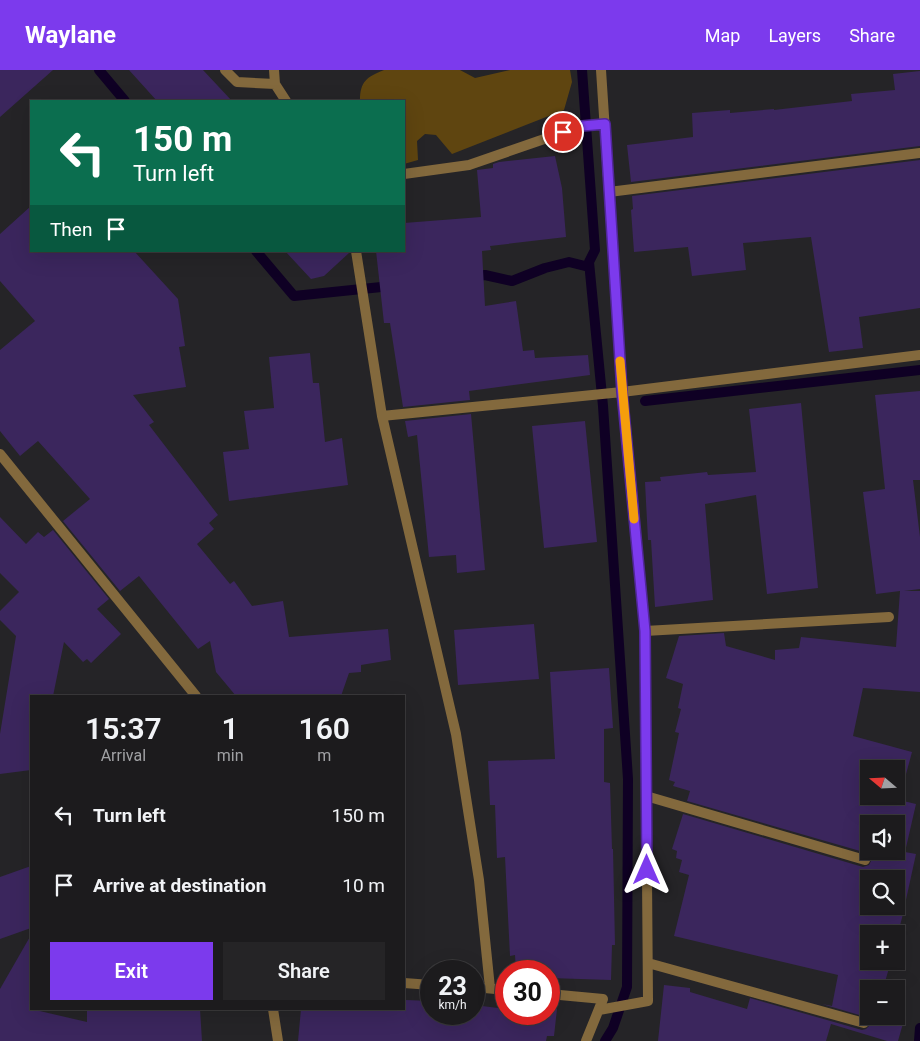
<!DOCTYPE html>
<html lang="en">
<head>
<meta charset="utf-8">
<style>
	:root { --surface:#1c1b1d; --page:#252426; --text:#f1f3f6; --muted:#a0a1a4; --line:#3a393b; --accent:#7c3aed }
	body { margin:0; font-family:Roboto,sans-serif; background:var(--page); color:var(--text); height:100vh; display:flex; flex-direction:column; font-size:19px; white-space:nowrap }
	* { box-sizing:border-box; margin:0 }
	p { font-size:16px; color:var(--muted) }
	.icon { flex:none; width:28px; height:28px; fill:none; stroke:currentColor; stroke-width:2; stroke-linecap:round; stroke-linejoin:round }
	.map { position:relative; flex:1; overflow:hidden }
	.panel { position:absolute; left:30px; top:625px; width:375px; height:315px; display:flex; flex-direction:column; background:var(--surface); border-radius:0px; box-shadow:0 5px 20px #0002,0 0 0 1px var(--line) }
	.panel>* { flex:none }
	.top-card { position:absolute; left:30px; top:30px; width:375px; height:152px; border-radius:0px; box-shadow:0 5px 20px #0002,0 0 0 1px var(--line); background:#0b6e4f; color:#fff; overflow:hidden }
	.needle { width:32px; rotate:289deg }
	.fabs { position:absolute; left:860px; top:690px; display:grid; gap:10px }
	.fabs a { display:grid; place-items:center; width:45px; height:45px; border-radius:0px; background:var(--surface); box-shadow:0 5px 20px #0002,0 0 0 1px var(--line); font-size:25px }
	.speed { position:absolute; left:420px; top:890px; display:flex; gap:10px; font-size:25px; font-weight:700; text-align:center }
	.speed>* { display:grid; place-content:center; width:65px; height:65px; border-radius:50%; background:var(--surface); box-shadow:0 5px 20px #0002,0 0 0 1px var(--line); line-height:1 }
	.speed small { font-size:12px; font-weight:400 }
	.speed .limit { border:8px solid #d22; background:#fff; color:#111 }
	.pin { position:absolute; display:grid; place-items:center; width:42px; height:42px; color:#fff; margin:-21px; border:2px solid #fff; border-radius:50%; box-shadow:0 1px 5px #0007 }
	.me { position:absolute; width:55px; margin:-28px; rotate:0deg; stroke-linejoin:round; filter:drop-shadow(0 0 4px #0008) }
	.turn { display:flex; align-items:center; gap:18px; height:105px; padding:0 20px; font-size:22px }
	.turn .icon { width:65px; height:65px; stroke-width:2.5 }
	.turn b { display:block; font-size:35px; line-height:42px }
	.then { display:flex; align-items:center; height:48px; padding:0 20px; background:#0003; gap:10px; font-size:19px }
	.eta { display:flex; justify-content:space-evenly; align-items:center; height:85px; text-align:center }
	.eta b { font-size:30px; font-weight:600; line-height:35px }
	.cta { display:flex; gap:10px; margin-top:auto; padding:10px 20px }
	.cta a { flex:1; height:58px; border-radius:0px; background:var(--accent); color:#fff; font-size:20px; font-weight:600; line-height:58px; text-align:center }
	.cta a+a { background:var(--page); color:var(--text) }
	ul { padding:0; list-style:none }
	li { display:flex; align-items:center; gap:15px; height:70px; padding:0 20px }
	li div { flex:1 }
	li b { display:block; font-size:19px }
	li em { font-style:normal }
	header { display:flex; align-items:center; gap:30px; box-sizing:border-box; height:70px; padding:0 25px; background:var(--accent); color:#fff }
	header strong { font-size:24px }
	nav { display:flex; gap:28px; margin-inline-start:auto; font-size:18px }
	.map>svg:first-child { display:block }
</style>
</head>
<body>
<header>
<strong>Waylane</strong>
<nav><a>Map</a><a>Layers</a><a>Share</a></nav>
</header>
<div class="map">
<svg width="920" height="971" viewBox="0 0 920 971">
	<rect width="100%" height="100%" fill="#252427"/>
	<!-- forest -->
	<path fill="#5f4510" d="M384 0H460L475 8 510 0H570L572 12 564 40 452 84 436 65 425 64 417 71 418 90 404 94V31H360C360 11 367 7 384 0Z"/>
	<g fill="none" stroke-linecap="round" stroke-linejoin="round">
		<!-- stream -->
		<path stroke="#0f0024" stroke-width="10" d="M99 0 125 31
			M582 0 595 180 589 192 603 336 628 709 627 917 613 958 605 971
			M256 181 294 226 391 216
			M471 207 485 205 512 211 545 198 569 192 589 197
			M645 331 920 300
			M919 971 920 958"/>
	</g>
	<!-- building -->
	<path fill="#3b265d" fill-rule="evenodd" d="M0 0H53L0 47Z
		M129 0H203L232 31H157Z
		M920 1V76L631 112 627 75 693 67 692 43 730 40V43L774 39V40L852 31 851 24 895 20 893 4Z
		M555 86 562 118 566 167 490 176 491 180 482 181 485 236 516 231 523 281 534 280 535 288 588 285 590 305 469 321 470 330 403 337 390 253H384L376 181H404V153L481 147 477 100 493 98V94L499 92Z
		M920 90V238L859 247 863 278 829 282 811 167 743 173 746 200 692 206 688 177 634 182 631 140 633 139 632 126Z
		M31 136V181H134L178 229 185 276 179 277 186 317 133 325 154 352 149 355 218 445 209 453 214 459 197 474 230 514 234 511 252 536 283 531 289 567 388 559 391 590 361 595V602L349 603 341 626H236L216 602 210 571 198 579 139 506 120 521 63 451 90 429 38 371 20 386 0 361V280L35 251 0 211V164Z
		M285 181H349V183L324 206 311 209Z
		M310 283 313 313H319L325 372 342 368 348 415 229 431 223 382 249 379 244 341 274 338 269 287Z
		M920 321V410H913L920 467V519L904 521H920V622L863 618 853 666 912 682 899 730 916 734 905 782 916 784 902 848 896 870V864H869V891H891L883 919H869V946H893L904 950 898 971H887L831 954 826 971H658L664 915 690 918V922L747 939 750 928 862 960 866 959 870 955V951L866 947 822 934 832 936 838 905 674 866 689 805 679 802 682 790 676 788 677 781 672 779 683 744 863 797 869 795 872 789 867 783 687 731 690 721 673 716 675 712 669 710 679 663 675 662 681 639 678 638 683 614 666 608 679 566 724 563 726 576 775 590V580L799 578 801 567 896 577 900 521 876 524 863 422 885 419 875 325ZM869 699H896V726H869ZM869 754H896V781H869ZM869 809H896V836H869Z
		M801 333 818 518 767 524 756 425 705 434 713 530 655 537 651 470H648L645 412 661 411 660 407 707 402 708 405 756 402 749 339Z
		M471 344 485 500 457 503 456 485 429 487 417 365 408 367 405 351Z
		M585 351 597 472 544 478 532 356Z
		M0 447 26 474 38 462 44 467 53 460 109 529 97 539 121 564 91 593 87 589 83 592 64 572 53 626H31V700L0 704V664L16 566 0 550V541L19 522 0 503Z
		M534 554 539 609 458 615 454 560Z
		M609 598 613 658 604 659V712L610 713 612 779H613L615 875H612L611 910 549 908V901H516L515 885 510 886 505 787 497 788 495 735H490L488 691 555 689 550 602Z
		M31 796V858L0 869V807Z
		M31 865V939L87 952V939H200L202 971H0V919Z
		M406 930 431 931V944H474V935L506 939V944H549V937L557 939 554 966H547L546 971H298L301 939H406Z"/>
	<g fill="none" stroke-linecap="round" stroke-linejoin="round">
		<!-- street -->
		<path stroke="#83693d" stroke-width="10" d="M225 0 237 12 275 14
			M274 0 275 14 286 31
			M404 104 469 95 582 56 605 54
			M609 122 920 83
			M356 181 382 346
			M0 384 196 626
			M645 561 889 547
			M646 726 865 790
			M648 893 864 953
			M404 913 431 915
			M474 917 506 920
			M490 918 479 810 456 664 382 346 622 322 920 285
			M549 924 603 929 586 971
			M273 939 278 971
			M599 940 648 931 645 561 622 322 601 0"/>
	</g>
	<g fill="none" stroke-linecap="round" stroke-linejoin="round">
		<!-- route casing -->
		<g stroke="#51269a" stroke-width="12">
			<path id="route" d="M563 62 582 56 605 54 622 322 645 561 647 800"/>
		</g>
		<!-- route -->
		<use href="#route" stroke="#7c3aed" stroke-width="9"/>
		<!-- slow -->
		<path stroke="#f59e0b" stroke-width="9" d="M620 291 634 449"/>
	</g>
</svg>
<div class="fabs">
<a><svg class="needle" viewBox="-14 -14 28 28"><path d="M0-13l5 13h-10z" fill="#e53935"/><path d="M0 13l5-13h-10z" fill="#a0a1a4"/></svg></a>
<a><svg class="icon" aria-label="sound" viewBox="0 0 24 24"><path d="M4 9h4l5-4v14l-5-4H4zM17 9q2 3 0 6"/></svg></a>
<a><svg class="icon" aria-label="search" viewBox="0 0 24 24"><circle cx="10" cy="10" r="6"/><path d="M15 15l6 6"/></svg></a>
<a>+</a>
<a>−</a>
</div>
<div class="speed"><div>23<small>km/h</small></div><div class="limit">30</div></div>
<div class="pin" style="left:563px;top:62px;background:#d93025"><svg class="icon" aria-label="arrive" viewBox="0 0 24 24"><path d="M6 21V4h12l-3 4 3 4H6"/></svg></div>
<svg class="me" style="left:647px;top:800px" viewBox="-20 -20 40 40"><path d="M0-17L14 15 0 8-14 15z" fill="#7c3aed" stroke="#fff" stroke-width="4"/></svg>
<div class="top-card">
<div class="turn"><svg class="icon" aria-label="left" viewBox="0 0 24 24"><path d="M17 20v-9H6M10 6l-5 5 5 5"/></svg><div><b>150 m</b>Turn left</div></div>
<div class="then">Then<svg class="icon" aria-label="arrive" viewBox="0 0 24 24"><path d="M6 21V4h12l-3 4 3 4H6"/></svg></div>
</div>
<section class="panel">
<div class="eta">
<div><b>15:37</b><p>Arrival</p></div>
<div><b>1</b><p>min</p></div>
<div><b>160</b><p>m</p></div>
</div>
<ul>
<li><svg class="icon" aria-label="left" viewBox="0 0 24 24"><path d="M17 20v-9H6M10 6l-5 5 5 5"/></svg><div><b>Turn left</b></div><em>150 m</em></li>
<li><svg class="icon" aria-label="arrive" viewBox="0 0 24 24"><path d="M6 21V4h12l-3 4 3 4H6"/></svg><div><b>Arrive at destination</b></div><em>10 m</em></li>
</ul>
<div class="cta"><a>Exit</a><a>Share</a></div>
</section>
</div>
</body>
</html>
